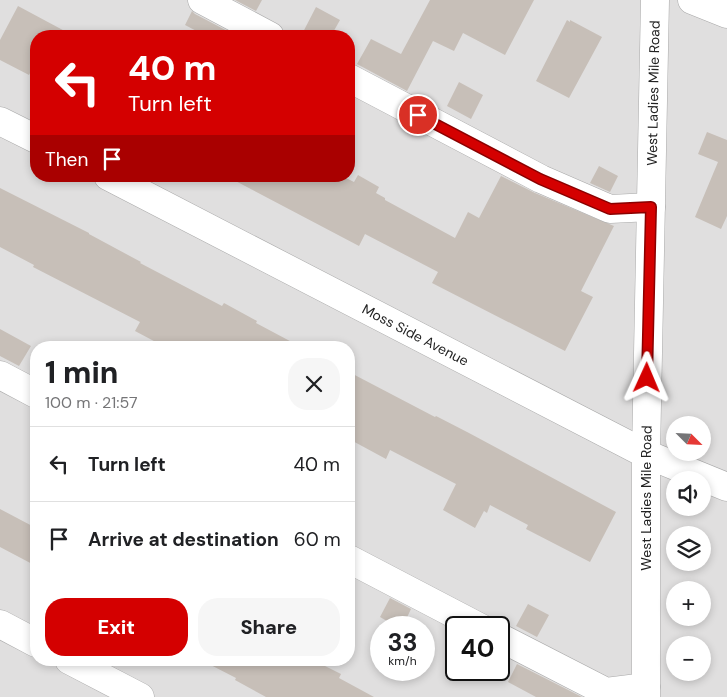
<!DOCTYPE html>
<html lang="en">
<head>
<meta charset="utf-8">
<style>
	:root { --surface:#fff; --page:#f6f6f6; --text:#202124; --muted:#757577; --line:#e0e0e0; --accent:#d40000 }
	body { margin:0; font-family:"DM Sans",sans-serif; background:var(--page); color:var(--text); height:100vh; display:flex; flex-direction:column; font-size:19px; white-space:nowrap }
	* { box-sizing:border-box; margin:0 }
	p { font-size:16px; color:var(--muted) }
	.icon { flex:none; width:28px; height:28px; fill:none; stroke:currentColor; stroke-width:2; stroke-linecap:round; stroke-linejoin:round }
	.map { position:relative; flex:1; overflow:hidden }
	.side { position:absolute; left:30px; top:341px; width:325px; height:325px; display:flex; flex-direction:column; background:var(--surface); border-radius:20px; box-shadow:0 2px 8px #0003 }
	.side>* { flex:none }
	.banner { position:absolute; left:30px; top:30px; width:325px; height:152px; border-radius:20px; box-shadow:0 2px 8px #0003; background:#d40000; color:#fff; overflow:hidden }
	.needle { width:32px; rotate:114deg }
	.controls { position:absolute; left:666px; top:416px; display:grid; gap:10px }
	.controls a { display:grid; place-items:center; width:45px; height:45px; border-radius:50%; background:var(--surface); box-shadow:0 2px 8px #0003; font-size:25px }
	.speed { position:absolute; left:370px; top:616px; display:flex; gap:10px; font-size:25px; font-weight:700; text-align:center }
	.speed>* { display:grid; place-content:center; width:65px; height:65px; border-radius:50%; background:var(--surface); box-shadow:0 2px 8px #0003; line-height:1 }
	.speed small { font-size:12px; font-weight:400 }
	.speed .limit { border:2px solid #111; border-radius:8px; background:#fff; color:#111 }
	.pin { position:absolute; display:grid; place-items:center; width:42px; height:42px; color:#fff; margin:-21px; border:2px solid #fff; border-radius:50%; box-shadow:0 1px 5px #0007 }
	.me { position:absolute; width:55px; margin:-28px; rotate:1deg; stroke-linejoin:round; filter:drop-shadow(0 0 4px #0008) }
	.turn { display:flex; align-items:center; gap:18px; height:105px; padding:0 15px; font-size:22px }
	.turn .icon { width:65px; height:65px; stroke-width:2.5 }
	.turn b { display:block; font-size:35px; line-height:42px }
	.then { display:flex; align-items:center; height:48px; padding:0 15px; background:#0003; gap:10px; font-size:19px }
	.round { display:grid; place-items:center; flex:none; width:52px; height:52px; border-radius:20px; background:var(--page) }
	.headline { display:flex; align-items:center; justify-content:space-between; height:85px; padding:0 15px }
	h1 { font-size:30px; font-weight:800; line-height:38px }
	.action { display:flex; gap:10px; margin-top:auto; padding:10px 15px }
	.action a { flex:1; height:58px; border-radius:20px; background:var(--accent); color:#fff; font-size:20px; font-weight:800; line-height:58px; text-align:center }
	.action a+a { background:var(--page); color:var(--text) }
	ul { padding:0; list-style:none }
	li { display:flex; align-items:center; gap:15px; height:75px; padding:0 15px; border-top:1px solid var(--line) }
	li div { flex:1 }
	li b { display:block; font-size:19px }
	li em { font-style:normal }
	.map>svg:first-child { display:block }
</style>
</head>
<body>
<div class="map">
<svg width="727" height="697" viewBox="0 0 727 697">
	<rect width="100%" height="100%" fill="#f2efe9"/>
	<!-- residential -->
	<path fill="#e0dfdf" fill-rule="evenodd" d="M0 0H727V697H0ZM36 36H349V176H36ZM36 348H349V660H36ZM675 425H702V452H675ZM675 480H702V508H675ZM675 535H702V562H675ZM675 590H702V618H675ZM381 628H424V670H381ZM456 628H499V670H456ZM675 645H702V672H675Z"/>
	<!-- building -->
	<path fill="#c7bfb8" d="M235 0H262L256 11Z
		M430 0H534L505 55 463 33 454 51 433 41 407 91 357 64 371 39 401 54Z
		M18 6 74 36H36V61L29 75 0 60V40Z
		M316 7 340 20 331 36H301Z
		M192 11 195 14 237 36H206L185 25Z
		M567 20 570 22V20L602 37 569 98 536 81Z
		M459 82 483 95 471 119 447 106Z
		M707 132 727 140V216L721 229 695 217 718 162 698 154Z
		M599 166 618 176 610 192 590 183Z
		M358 175 379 187 376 193 385 198V200L455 238 468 212 479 218 501 176 535 193 614 226 581 291 593 297 565 351 432 283 438 272 365 234 359 246 226 176H342L354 182Z
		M0 188 89 233V234L141 262 140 263 222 306 224 303 257 321 256 323 303 348H167L135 331 140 322 33 267 34 265 0 247Z
		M0 329 31 346 19 366 0 356Z
		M349 372 435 417 436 416 469 433 616 512 590 562 526 529 528 525 490 505 487 513 484 511 475 528 443 510 456 484 390 450 386 459 349 439Z
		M0 509 36 528V566L0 547Z
		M390 598 411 609 402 628H399L380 617Z
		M528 604 549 615 537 637 516 626Z
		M201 660H313L341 674 339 678 374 697H266L235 680 236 678Z
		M517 664 582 697H536L508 682Z"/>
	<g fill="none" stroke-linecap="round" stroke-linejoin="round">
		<!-- minor casing -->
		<g stroke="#a9a9a9" stroke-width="29">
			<g id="minor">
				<path d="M202 0 270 36"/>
				<path d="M692 0 727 14"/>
				<path d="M349 78 541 179 610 209 651 207"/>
				<path d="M0 121 36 139"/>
				<path id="s1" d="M108 176 646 454 727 487"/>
				<path d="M0 375 36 394"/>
				<path d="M349 559 481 628"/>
				<path d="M0 624 36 643"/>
				<path d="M499 637 606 692 646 687"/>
				<path d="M69 660 140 697"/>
				<path id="s2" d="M646 697V454L655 0"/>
			</g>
		</g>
		<!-- minor -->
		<use href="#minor" stroke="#fff" stroke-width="28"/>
	</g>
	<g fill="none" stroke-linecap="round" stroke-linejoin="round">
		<!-- route casing -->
		<g stroke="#8a0000" stroke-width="12">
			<path id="route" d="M418 115 540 179 610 209 651 207 647 378"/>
		</g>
		<!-- route -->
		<use href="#route" stroke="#d40000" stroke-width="9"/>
	</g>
	<g text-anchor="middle" stroke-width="4" stroke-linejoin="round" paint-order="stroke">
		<!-- street labels -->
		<g font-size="14" fill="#222" stroke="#fff">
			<text dy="5" stroke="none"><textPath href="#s2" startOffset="604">West Ladies Mile Road</textPath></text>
			<text dy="5" stroke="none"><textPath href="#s1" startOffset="346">Moss Side Avenue</textPath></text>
			<text dy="5" stroke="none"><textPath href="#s2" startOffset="199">West Ladies Mile Road</textPath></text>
		</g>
	</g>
</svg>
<div class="controls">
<a><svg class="needle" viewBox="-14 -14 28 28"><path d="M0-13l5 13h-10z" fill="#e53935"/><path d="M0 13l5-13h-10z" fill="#757577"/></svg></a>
<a><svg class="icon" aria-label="sound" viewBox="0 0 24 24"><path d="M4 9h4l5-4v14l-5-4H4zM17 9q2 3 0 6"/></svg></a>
<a><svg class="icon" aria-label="layers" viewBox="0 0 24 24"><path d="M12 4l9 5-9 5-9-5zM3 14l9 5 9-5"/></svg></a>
<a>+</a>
<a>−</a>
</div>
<div class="speed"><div>33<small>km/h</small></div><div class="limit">40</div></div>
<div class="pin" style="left:418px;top:115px;background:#d93025"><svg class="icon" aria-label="arrive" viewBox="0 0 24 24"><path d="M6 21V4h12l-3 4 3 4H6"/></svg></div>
<svg class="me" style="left:647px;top:378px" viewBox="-20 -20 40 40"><path d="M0-17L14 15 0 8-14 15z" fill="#d40000" stroke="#fff" stroke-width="4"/></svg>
<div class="banner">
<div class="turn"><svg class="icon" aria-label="left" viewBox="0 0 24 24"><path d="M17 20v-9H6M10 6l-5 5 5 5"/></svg><div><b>40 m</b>Turn left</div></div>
<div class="then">Then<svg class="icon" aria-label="arrive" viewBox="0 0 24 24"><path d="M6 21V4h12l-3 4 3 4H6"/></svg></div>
</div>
<section class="side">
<div class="headline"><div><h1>1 min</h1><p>100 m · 21:57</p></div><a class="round"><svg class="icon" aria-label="close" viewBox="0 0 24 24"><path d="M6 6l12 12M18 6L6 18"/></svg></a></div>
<ul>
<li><svg class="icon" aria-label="left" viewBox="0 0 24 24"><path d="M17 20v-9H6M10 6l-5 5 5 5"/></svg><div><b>Turn left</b></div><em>40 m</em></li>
<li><svg class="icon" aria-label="arrive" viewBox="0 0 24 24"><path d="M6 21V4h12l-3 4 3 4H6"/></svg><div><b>Arrive at destination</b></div><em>60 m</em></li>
</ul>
<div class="action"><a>Exit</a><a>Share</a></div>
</section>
</div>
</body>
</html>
